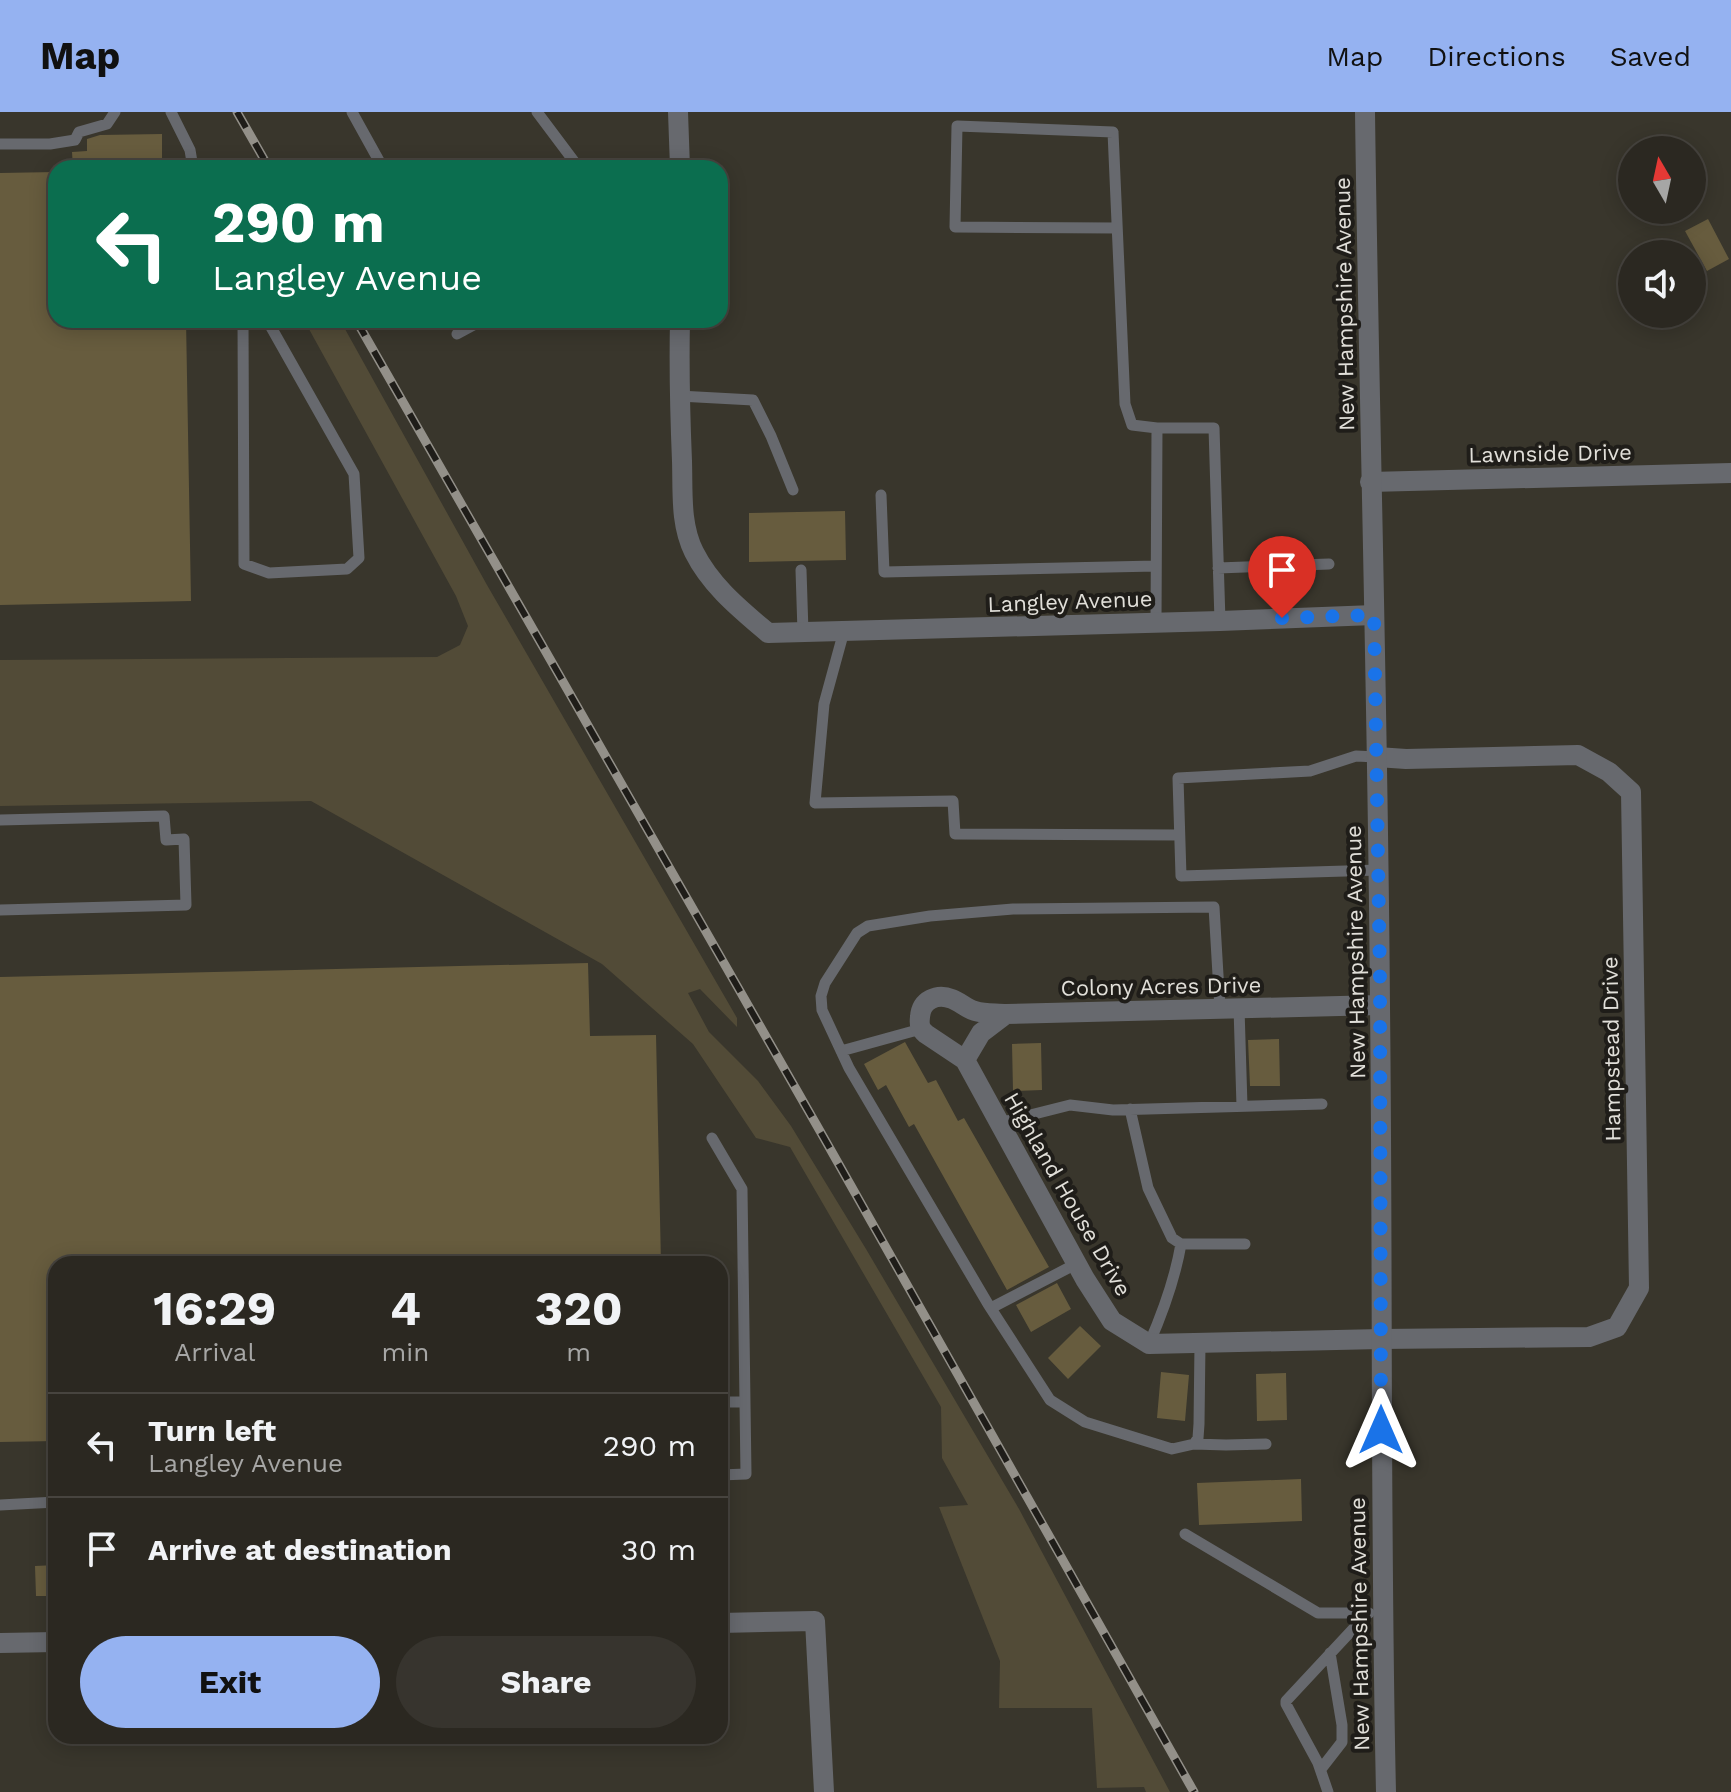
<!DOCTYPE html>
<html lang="en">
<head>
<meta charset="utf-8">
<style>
	:root { --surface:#2b2821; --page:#37342e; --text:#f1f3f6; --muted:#a6a6a5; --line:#47443f; --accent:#95b2f1 }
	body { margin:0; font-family:"Work Sans",sans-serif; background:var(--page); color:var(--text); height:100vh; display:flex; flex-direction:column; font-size:30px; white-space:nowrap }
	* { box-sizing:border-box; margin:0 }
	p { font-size:26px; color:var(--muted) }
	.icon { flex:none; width:44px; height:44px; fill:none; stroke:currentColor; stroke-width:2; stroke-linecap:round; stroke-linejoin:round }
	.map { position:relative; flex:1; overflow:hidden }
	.panel { position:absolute; left:48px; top:1144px; width:680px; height:488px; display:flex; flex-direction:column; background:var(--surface); border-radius:24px; box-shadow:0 4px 20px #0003,0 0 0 2px var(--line) }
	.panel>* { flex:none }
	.guide { position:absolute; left:48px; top:48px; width:680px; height:168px; border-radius:24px; box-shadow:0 4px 20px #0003,0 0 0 2px var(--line); background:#0b6e4f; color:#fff; overflow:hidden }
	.needle { width:52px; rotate:351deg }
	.controls { position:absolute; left:1618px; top:24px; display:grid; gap:16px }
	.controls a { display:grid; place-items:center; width:88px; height:88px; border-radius:50%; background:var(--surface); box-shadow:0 4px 20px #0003,0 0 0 2px var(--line); font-size:40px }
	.pin { position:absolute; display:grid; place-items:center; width:68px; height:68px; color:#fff; margin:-82px -34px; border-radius:50% 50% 50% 0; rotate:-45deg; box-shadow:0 0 8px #0007 }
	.pin .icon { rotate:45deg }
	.me { position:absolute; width:88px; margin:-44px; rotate:0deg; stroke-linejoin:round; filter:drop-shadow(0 0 6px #0008) }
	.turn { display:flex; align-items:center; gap:28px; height:168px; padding:0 32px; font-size:36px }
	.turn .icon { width:104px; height:104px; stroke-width:2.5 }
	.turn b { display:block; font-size:56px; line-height:68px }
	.eta { display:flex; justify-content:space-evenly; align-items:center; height:136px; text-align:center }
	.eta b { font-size:48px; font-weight:700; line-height:56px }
	.action { display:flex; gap:16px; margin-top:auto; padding:16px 32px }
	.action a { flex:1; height:92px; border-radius:48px; background:var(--accent); color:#111; font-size:32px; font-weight:700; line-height:92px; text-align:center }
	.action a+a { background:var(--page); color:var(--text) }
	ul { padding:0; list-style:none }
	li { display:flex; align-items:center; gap:24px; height:104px; padding:0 32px; border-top:2px solid var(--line) }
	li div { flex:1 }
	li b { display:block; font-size:30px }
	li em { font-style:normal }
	header { display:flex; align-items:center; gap:48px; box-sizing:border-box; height:112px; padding:0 40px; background:var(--accent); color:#111 }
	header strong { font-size:38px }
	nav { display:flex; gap:44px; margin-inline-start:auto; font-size:28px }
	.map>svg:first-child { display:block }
</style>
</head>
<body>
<header>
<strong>Map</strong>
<nav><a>Map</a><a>Directions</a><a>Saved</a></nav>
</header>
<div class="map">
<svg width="1731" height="1680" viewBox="0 0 1731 1680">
	<rect width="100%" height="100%" fill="#39362c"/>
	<!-- green -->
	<path fill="#524b37" d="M304 208H340L487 473 737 906V915L700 877 688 881 709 920 758 969 791 1014 866 1137 1019 1397 1170 1680H1146L1144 1675 1097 1676 1092 1596H999L1000 1549 939 1395 968 1393 942 1346 941 1295 790 1035 756 1026 693 932 602 852 311 689 0 694V548L437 545 460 533 468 514 456 484Z"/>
	<!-- building -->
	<path fill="#675c3e" d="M162 22V56H73L72 40 87 39V27L100 23Z
		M56 60V208H186L191 489 0 493V61Z
		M1708 107 1729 147 1707 159 1685 119Z
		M845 399 846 448 749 450V401Z
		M588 851 590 924 656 923 661 1152H56V1329L0 1330V865Z
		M1279 927 1280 974H1250L1248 928Z
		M905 930 928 971 936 968 958 1009 964 1006 1049 1155 1007 1178 914 1012 909 1015 886 973 878 978 864 952Z
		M1041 931 1042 978 1013 979 1012 932Z
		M1057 1171 1071 1197 1031 1220 1016 1193Z
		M1080 1214 1101 1234 1068 1267 1048 1246Z
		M1161 1260 1189 1263 1185 1309 1157 1306Z
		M1286 1261 1287 1308 1257 1309 1256 1262Z
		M1301 1367 1302 1409 1199 1413 1197 1371Z
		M56 1453V1484H36L35 1454Z"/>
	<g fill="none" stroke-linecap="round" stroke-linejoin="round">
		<!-- service -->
		<path stroke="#67696e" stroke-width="11" d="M171 0 190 38 193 56
			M352 0 383 56
			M537 0 579 56
			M0 32H50L75 28 79 20 107 12 115 0
			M1117 116 955 115 957 14 1113 20C1117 111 1121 202 1125 292L1132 313 1157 316
			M243 208 244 452 269 461 347 457 359 446 354 362 267 208
			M457 222 483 208
			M679 284 753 288 771 324 793 378
			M881 383 884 460 1156 454
			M1218 456 1329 452
			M801 458 803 520
			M1156 510 1157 316H1214L1220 509
			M844 519 824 592 815 691 953 689 955 722 1179 723
			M1377 645 1356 644 1310 659 1178 666 1181 764 1379 758
			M0 708 164 704 166 728 184 727 186 793 0 798
			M1239 896 1242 994
			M841 939 921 917
			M1130 997 1148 1076 1172 1126 1181 1132H1245
			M999 1011 1070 993 1113 998 1322 992
			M712 1026 742 1077 746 1362 720 1363
			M991 1196 1076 1152
			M1149 1232C1163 1200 1175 1167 1181 1132
			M1200 1232 1199 1312 1198 1326 1194 1332 1172 1337 1085 1310 1050 1288 988 1192 849 956 822 898 821 884 825 871 857 821 868 814 930 804 1013 797 1214 795 1220 897
			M720 1290H745
			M1194 1332 1226 1333 1266 1332
			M0 1393 56 1390
			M1185 1422 1318 1501H1369
			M1321 1657 1342 1630V1613L1330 1541
			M1328 1680 1318 1651 1286 1592V1589L1368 1501"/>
		<!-- minor -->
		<path stroke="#67696e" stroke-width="20" d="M678 0 680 56
			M680 208C679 255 680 302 682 349 683 380 680 412 694 440 711 474 740 497 768 521L1220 509 1374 503
			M1370 370 1731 361
			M1006 902C996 901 984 902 975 899 967 897 960 890 952 887 937 881 921 888 920 905 919 913 920 917 926 922L965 948 1085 1167 1112 1209 1149 1232 1381 1227 1589 1225 1617 1215 1639 1176 1631 680 1609 660 1578 643 1406 647 1377 645
			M965 948 981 921 1006 902 1380 893
			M720 1511 815 1509 824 1680
			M0 1531 56 1530"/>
		<!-- tertiary -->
		<path stroke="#67696e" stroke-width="20" d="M1365 0C1369 298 1378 597 1380 895 1383 1157 1380 1418 1386 1680"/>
		<!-- rail casing -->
		<g stroke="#939089" stroke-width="9">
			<path id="rail" d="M237 0 269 56
				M356 208 820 1019 1194 1680"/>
		</g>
		<!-- rail -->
		<use href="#rail" stroke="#1f1d19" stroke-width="6" stroke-dasharray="18" stroke-linecap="butt"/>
	</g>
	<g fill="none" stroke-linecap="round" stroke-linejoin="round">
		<!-- route -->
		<path stroke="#1a73e8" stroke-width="14" stroke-dasharray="0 25.2" d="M1282 506 1374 503 1380 866 1381 1318"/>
	</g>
	<g text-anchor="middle" stroke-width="8" stroke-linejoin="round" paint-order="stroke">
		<!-- street labels -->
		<g font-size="22" fill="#e1dfd9" stroke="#1f1d19">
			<text transform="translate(1344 192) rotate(-91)" y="8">New Hampshire Avenue</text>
			<text transform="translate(1550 341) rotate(-1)" y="8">Lawnside Drive</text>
			<text transform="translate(1070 489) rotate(-2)" y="8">Langley Avenue</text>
			<text transform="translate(1355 840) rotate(-91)" y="8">New Hampshire Avenue</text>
			<text transform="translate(1161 874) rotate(-1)" y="8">Colony Acres Drive</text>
			<text transform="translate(1611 937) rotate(-91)" y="8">Hampstead Drive</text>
			<text transform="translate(1068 1082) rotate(60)" y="8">Highland House Drive</text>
			<text transform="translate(1359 1512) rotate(-91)" y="8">New Hampshire Avenue</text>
		</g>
	</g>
</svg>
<div class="controls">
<a><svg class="needle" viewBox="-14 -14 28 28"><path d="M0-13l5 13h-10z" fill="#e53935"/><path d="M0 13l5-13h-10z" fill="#a6a6a5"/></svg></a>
<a><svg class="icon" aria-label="sound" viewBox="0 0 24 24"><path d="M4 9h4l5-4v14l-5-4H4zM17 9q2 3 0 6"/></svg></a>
</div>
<div class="pin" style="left:1282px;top:506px;background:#d93025"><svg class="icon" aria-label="arrive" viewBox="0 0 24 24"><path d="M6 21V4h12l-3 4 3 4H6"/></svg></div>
<svg class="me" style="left:1381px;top:1318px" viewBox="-20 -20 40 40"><path d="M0-17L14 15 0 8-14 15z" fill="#1a73e8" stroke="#fff" stroke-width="4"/></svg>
<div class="guide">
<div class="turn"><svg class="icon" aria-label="left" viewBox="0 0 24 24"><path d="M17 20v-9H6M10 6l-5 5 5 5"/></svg><div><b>290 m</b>Langley Avenue</div></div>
</div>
<section class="panel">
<div class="eta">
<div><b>16:29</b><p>Arrival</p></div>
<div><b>4</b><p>min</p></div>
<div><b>320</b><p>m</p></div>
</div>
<ul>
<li><svg class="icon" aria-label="left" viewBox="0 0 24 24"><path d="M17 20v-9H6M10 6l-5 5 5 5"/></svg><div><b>Turn left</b><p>Langley Avenue</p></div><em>290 m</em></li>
<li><svg class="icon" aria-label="arrive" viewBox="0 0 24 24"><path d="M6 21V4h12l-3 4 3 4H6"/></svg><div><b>Arrive at destination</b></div><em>30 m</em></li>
</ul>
<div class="action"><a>Exit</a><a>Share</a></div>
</section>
</div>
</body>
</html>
